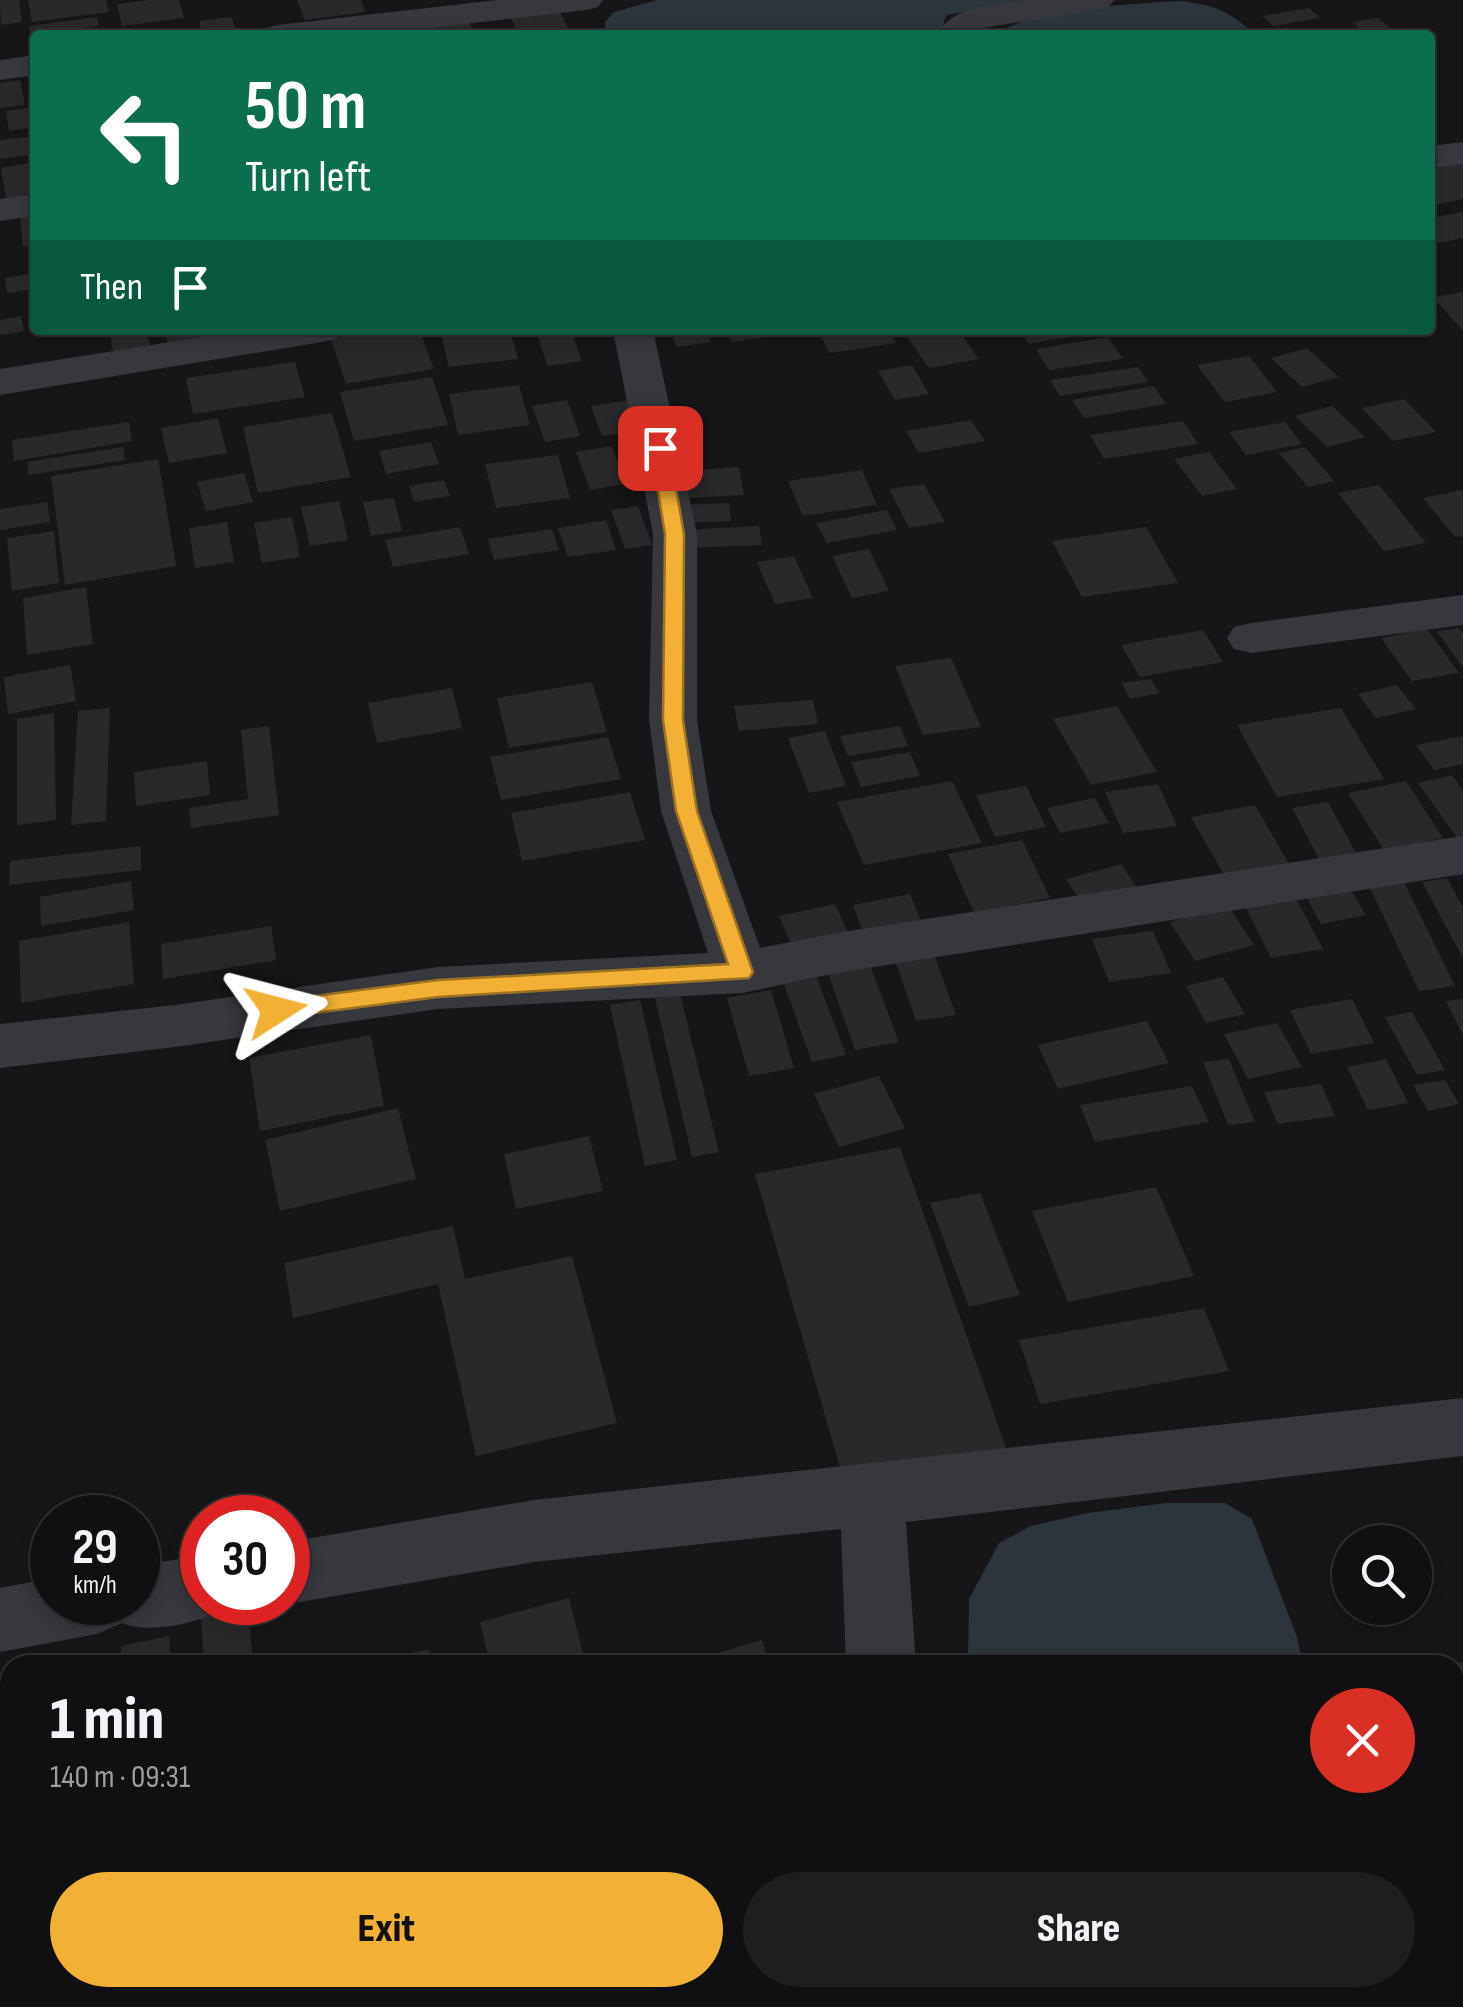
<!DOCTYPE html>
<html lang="en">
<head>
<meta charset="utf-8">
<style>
	:root { --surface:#101012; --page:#1e1e20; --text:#f1f3f6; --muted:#9c9d9f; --line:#303032; --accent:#f2b134 }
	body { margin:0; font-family:"Sofia Sans Condensed",sans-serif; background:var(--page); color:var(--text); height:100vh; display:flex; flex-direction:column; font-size:38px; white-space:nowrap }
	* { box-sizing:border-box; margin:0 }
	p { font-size:32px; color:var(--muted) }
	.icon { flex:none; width:55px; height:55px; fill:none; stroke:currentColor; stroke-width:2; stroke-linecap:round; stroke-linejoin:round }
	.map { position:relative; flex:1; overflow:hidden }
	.sheet { position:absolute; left:0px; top:1655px; width:1465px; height:352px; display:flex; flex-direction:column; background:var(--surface); border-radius:30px 30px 0 0; box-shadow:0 5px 15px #0003,0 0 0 2px var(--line) }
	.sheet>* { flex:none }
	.guide { position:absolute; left:30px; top:30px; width:1405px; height:305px; border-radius:10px; box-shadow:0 5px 15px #0003,0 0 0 2px var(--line); background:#0b6e4f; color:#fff; overflow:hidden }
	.controls { position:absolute; left:1332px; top:1525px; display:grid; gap:20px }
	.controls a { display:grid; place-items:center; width:100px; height:100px; border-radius:50%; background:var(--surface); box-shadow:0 5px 15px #0003,0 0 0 2px var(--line); font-size:50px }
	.speed { position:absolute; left:30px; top:1495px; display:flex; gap:20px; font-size:50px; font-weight:700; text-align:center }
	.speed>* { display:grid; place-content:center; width:130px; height:130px; border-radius:50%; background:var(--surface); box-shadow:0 5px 15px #0003,0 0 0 2px var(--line); line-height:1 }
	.speed small { font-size:25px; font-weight:400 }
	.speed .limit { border:15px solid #d22; background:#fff; color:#111 }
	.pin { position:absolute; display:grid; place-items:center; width:85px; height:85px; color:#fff; margin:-42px; border-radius:20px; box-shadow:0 5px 15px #0006 }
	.me { position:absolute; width:110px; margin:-55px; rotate:81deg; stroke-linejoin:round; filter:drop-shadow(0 0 8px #0008) }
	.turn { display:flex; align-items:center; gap:35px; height:210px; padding:0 50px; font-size:45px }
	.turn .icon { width:130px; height:130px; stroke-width:2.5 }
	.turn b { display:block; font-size:70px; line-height:85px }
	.then { display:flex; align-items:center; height:95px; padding:0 50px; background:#0003; gap:20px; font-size:38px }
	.round { display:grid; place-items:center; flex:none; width:105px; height:105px; border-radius:52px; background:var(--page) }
	.summary { display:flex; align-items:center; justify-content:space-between; height:170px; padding:0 50px }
	h1 { font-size:60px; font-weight:800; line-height:75px }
	.primary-button { display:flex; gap:20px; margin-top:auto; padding:20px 50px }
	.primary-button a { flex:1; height:115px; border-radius:60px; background:var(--accent); color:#111; font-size:40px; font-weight:800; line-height:115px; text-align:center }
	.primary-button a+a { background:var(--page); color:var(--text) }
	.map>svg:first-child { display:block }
</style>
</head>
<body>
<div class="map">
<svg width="1463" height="2007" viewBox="0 0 1463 2007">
	<rect width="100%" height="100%" fill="#161618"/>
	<!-- water -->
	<path fill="#2c353c" d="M657 0H1038L946 15 940 35H605V22L614 12Z
		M1182 1C1213 5 1233 12 1254 35H995C1026 9 1140 3 1182 1Z
		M1166 1503H1225L1252 1519 1297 1637 1303 1665H968L969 1599 999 1543 1031 1526 1088 1513Z"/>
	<!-- building -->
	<path fill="#29292c" d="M0 0H19L22 22 1 25Z
		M28 0H106L109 12 32 22Z
		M149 0H179L184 18 122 26 117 4Z
		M297 0H361L365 12 305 20Z
		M1309 8 1320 18 1273 26 1262 16Z
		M560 12 572 35H519L511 18Z
		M97 17 99 26 30 35 29 26Z
		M232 17 236 34 202 35 199 21Z
		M467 18 474 34 420 35 416 25Z
		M1378 18 1398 35H1366L1352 22Z
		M20 80 25 105 0 108V83Z
		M35 107V127L9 131 6 111Z
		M35 136V154L0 159V140Z
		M1463 161V199L1430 206V167Z
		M35 162V197L7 201 1 168Z
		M1463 212V238L1439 243 1430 234V218Z
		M35 215V245L23 247 20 217Z
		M35 273V289L7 293 5 278Z
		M1463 292V331L1433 297Z
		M21 316 24 331 0 335V320Z
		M109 330H146L151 349 114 355Z
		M164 330H272L169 349Z
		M389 330H419L434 369 346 384 331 339Z
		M440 330H510L518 359 449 367Z
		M571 330 582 361 548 366 536 332Z
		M670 330H706L711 342 677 347Z
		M727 330H762L766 337 732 342Z
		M889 330 896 343 830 353 818 331Z
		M931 330H958L979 359 929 368 906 335Z
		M1019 330H1096V332L1029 344Z
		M1108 337 1123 359 1049 370 1036 349Z
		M1307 348 1339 377 1302 387 1271 358Z
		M1249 356 1277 392 1225 402 1197 365Z
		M295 362 305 397 193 414 186 378Z
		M912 365 929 394 895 400 878 371Z
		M1138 367 1148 382 1060 396 1050 380Z
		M432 377 448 425 354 441 340 392Z
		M519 385 530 425 458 435 449 394Z
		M1154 386 1166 404 1084 418 1072 400Z
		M1404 399 1436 432 1393 441 1362 408Z
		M567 400 580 436 545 442 532 406Z
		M629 400 640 431 602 436 591 406Z
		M1332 406 1365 437 1327 447 1295 416Z
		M332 413 351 477 258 493 243 427Z
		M218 418 227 453 169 463 161 428Z
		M971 420 985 441 919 453 906 431Z
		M1183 421 1198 444 1104 459 1090 435Z
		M129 422 132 441 14 461 12 440Z
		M1285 422 1302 444 1246 455 1229 432Z
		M431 442 439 464 386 474 379 451Z
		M612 446 626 484 590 490 576 452Z
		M123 447 125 460 29 475 27 462Z
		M1305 447 1334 481 1308 487 1279 453Z
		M1209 452 1237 489 1202 496 1174 459Z
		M558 455 570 498 496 508 485 464Z
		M158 459 176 566 65 585 51 476Z
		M739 467 744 495 686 498 682 471Z
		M862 470 877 505 803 516 788 481Z
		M244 473 253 502 206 511 197 482Z
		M444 480 450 496 414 502 409 486Z
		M924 484 945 522 909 528 889 489Z
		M1379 485 1426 543 1384 551 1338 493Z
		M1463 490V536L1455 537 1423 498Z
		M394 498 402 531 371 536 363 502Z
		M339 501 348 540 310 546 301 507Z
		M47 502 50 522 0 530V509Z
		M729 503 731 521 683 523 681 505Z
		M638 506 652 545 625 549 611 510Z
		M887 510 897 530 827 543 816 523Z
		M292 517 300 557 262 563 254 523Z
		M606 520 616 550 568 557 558 528Z
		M227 522 234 562 195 568 189 528Z
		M759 526 762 545 684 548 682 530Z
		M460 527 469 554 393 567 385 540Z
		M1146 527 1178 583 1082 597 1052 541Z
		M552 529 559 550 494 560 488 539Z
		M54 531 59 583 12 591 7 538Z
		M869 549 889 591 852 598 832 556Z
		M794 556 813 598 775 604 757 562Z
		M86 587 93 644 27 655 23 598Z
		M1459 628 1463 633V668L1437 631Z
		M1427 629 1459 673 1412 681 1381 638Z
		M1203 630 1223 662 1140 677 1121 645Z
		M951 658 981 727 923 735 895 666Z
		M70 665 76 701 8 714 4 677Z
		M1151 679 1159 693 1130 699 1122 683Z
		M592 682 607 732 509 748 497 698Z
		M1397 685 1416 709 1376 718 1358 694Z
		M452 688 462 728 377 743 368 703Z
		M813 700 818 724 739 731 734 706Z
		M1117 706 1157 772 1091 785 1053 719Z
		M110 708 106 821 71 825 78 711Z
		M1341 708 1384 779 1277 797 1237 725Z
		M54 713 56 820 17 825V719Z
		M269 726 279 815 191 828 189 808 248 799 241 730Z
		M900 726 908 746 848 756 840 736Z
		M825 731 846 786 809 793 788 738Z
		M1463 736V764L1434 770 1416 745Z
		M608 737 621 779 501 800 490 757Z
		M910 752 920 776 861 787 851 762Z
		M207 761 210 795 136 806 134 772Z
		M1452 775 1463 791V846L1418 783Z
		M952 781 982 843 864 865 837 802Z
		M1406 781 1443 838 1384 850 1348 793Z
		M1158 784 1177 826 1123 833 1105 792Z
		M1026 786 1046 827 995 837 976 795Z
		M630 792 645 840 522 861 511 813Z
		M1095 798 1109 823 1060 833 1047 808Z
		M1328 802 1356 853 1319 859 1292 808Z
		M1255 805 1292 869 1228 882 1191 817Z
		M1022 840 1050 898 974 913 948 854Z
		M141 846V870L9 885 10 861Z
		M1121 864 1137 888 1082 903 1066 879Z
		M1343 877 1366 915 1321 924 1300 885Z
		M1447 878 1463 907V958L1422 882Z
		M131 881 134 910 41 926 40 897Z
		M1404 882 1455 986 1419 991 1369 886Z
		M1293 893 1323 949 1271 958 1243 902Z
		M910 894 922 924 864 934 853 905Z
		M835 904 851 939 794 951 779 916Z
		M1229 907 1254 945 1195 961 1170 922Z
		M129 922 134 984 21 1003 19 941Z
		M271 926 276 960 163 979 161 944Z
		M1153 931 1171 973 1109 982 1092 939Z
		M935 957 956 1015 916 1021 896 963Z
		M870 965 899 1042 855 1050 828 973Z
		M1223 977 1245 1014 1206 1023 1186 986Z
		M817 978 846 1055 812 1062 784 984Z
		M771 990 794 1068 749 1076 727 998Z
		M680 994 719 1152 692 1157 655 998Z
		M1352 999 1374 1043 1311 1054 1290 1010Z
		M1463 999V1036L1446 1001Z
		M640 1000 677 1160 645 1166 610 1005Z
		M1412 1012 1445 1070 1417 1075 1385 1017Z
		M1147 1021 1169 1063 1058 1089 1038 1045Z
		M1277 1023 1302 1067 1248 1079 1224 1034Z
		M371 1035 384 1106 260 1131 249 1058Z
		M1229 1059 1255 1122 1228 1125 1203 1062Z
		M1386 1059 1408 1103 1368 1110 1347 1067Z
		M879 1076 905 1128 839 1147 814 1094Z
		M1445 1080 1459 1104 1428 1111 1413 1085Z
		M1321 1084 1335 1116 1278 1124 1264 1092Z
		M1192 1086 1209 1122 1095 1142 1080 1105Z
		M398 1108 416 1179 280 1211 265 1140Z
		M589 1136 603 1191 516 1209 504 1154Z
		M900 1147 1008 1453 846 1488 755 1174Z
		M1156 1187 1194 1276 1068 1302 1032 1211Z
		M980 1193 1020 1295 969 1307 930 1203Z
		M453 1226 465 1279 572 1256 617 1423 476 1456 438 1284 293 1318 284 1263Z
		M1204 1308 1229 1371 1040 1404 1019 1340Z
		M569 1598 586 1665H490L480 1622Z
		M248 1606 253 1663 204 1665 201 1617Z
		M169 1636 171 1665H122L121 1646Z
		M762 1640 770 1665H681L680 1664Z
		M429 1649 432 1665H383V1660Z
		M1463 1662V1888L1455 1871V1664Z
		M10 1687V1746L0 1748V1689Z
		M10 1801V1912L0 1915V1803Z
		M10 1956V1998H188L190 2007H0V1959Z
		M258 1998H414L415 2007H259Z
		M427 1998H519L520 2007H429Z
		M540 1998H594L595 2007H541Z
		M1315 1998H1370L1374 2007H1274Z"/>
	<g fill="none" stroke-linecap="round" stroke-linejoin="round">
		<!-- street -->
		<path fill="#37383d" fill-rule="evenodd" d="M497 0H603L598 7 586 10 368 35H261L266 28 278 25Z
			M1032 0H1114L1109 7 1097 10 982 28 971 35H937C953 3 999 5 1032 0Z
			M35 55V75L0 80V60Z
			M1463 142V164L1430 168V146Z
			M35 194V216L0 221V199Z
			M246 330H342L336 339 322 342 0 395V369Z
			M613 330H653L697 534V720L711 811 760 948 842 932 1463 836V874L842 972 742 993 438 1009 175 1047 0 1068V1024L175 1005 438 967 708 953 661 811 649 720 653 534Z
			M1463 595V625L1251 653 1234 649 1227 638 1234 627 1251 623Z
			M1463 1398V1456L906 1522 916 1665H846L841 1529 534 1562 288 1604 283 1602H288V1542L534 1500Z
			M202 1556V1602H229L226 1610C196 1622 153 1635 122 1623L97 1634 0 1652V1588L52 1578V1602H138V1565Z
			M869 1998H945L946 2007H870Z"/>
	</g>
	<!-- route -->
	<path fill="#f2b134" stroke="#9d7322" stroke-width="2.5" d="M660 443 669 448 684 534 683 720 697 811 753 972 749 978 438 997 276 1018 268 1016 265 1010 268 1003 276 1001 438 980 728 964 676 811 663 720 665 534 651 448Z"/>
</svg>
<div class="controls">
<a><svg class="icon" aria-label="search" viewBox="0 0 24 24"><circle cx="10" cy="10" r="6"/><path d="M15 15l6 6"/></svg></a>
</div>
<div class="speed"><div>29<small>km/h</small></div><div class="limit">30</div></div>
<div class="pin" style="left:660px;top:448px;background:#d93025"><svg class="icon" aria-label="arrive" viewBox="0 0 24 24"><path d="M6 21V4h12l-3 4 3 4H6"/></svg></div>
<svg class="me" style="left:276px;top:1010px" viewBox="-20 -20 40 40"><path d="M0-17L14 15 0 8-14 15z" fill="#f2b134" stroke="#fff" stroke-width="4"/></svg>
<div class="guide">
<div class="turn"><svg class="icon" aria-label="left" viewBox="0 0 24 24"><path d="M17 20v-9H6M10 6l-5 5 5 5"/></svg><div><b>50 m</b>Turn left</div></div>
<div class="then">Then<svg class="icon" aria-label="arrive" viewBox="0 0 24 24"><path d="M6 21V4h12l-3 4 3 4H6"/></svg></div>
</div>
<section class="sheet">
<div class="summary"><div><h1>1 min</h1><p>140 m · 09:31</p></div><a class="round" style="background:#d93025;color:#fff"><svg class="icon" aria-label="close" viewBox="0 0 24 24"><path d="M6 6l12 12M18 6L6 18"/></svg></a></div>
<div class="primary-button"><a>Exit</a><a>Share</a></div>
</section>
</div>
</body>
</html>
